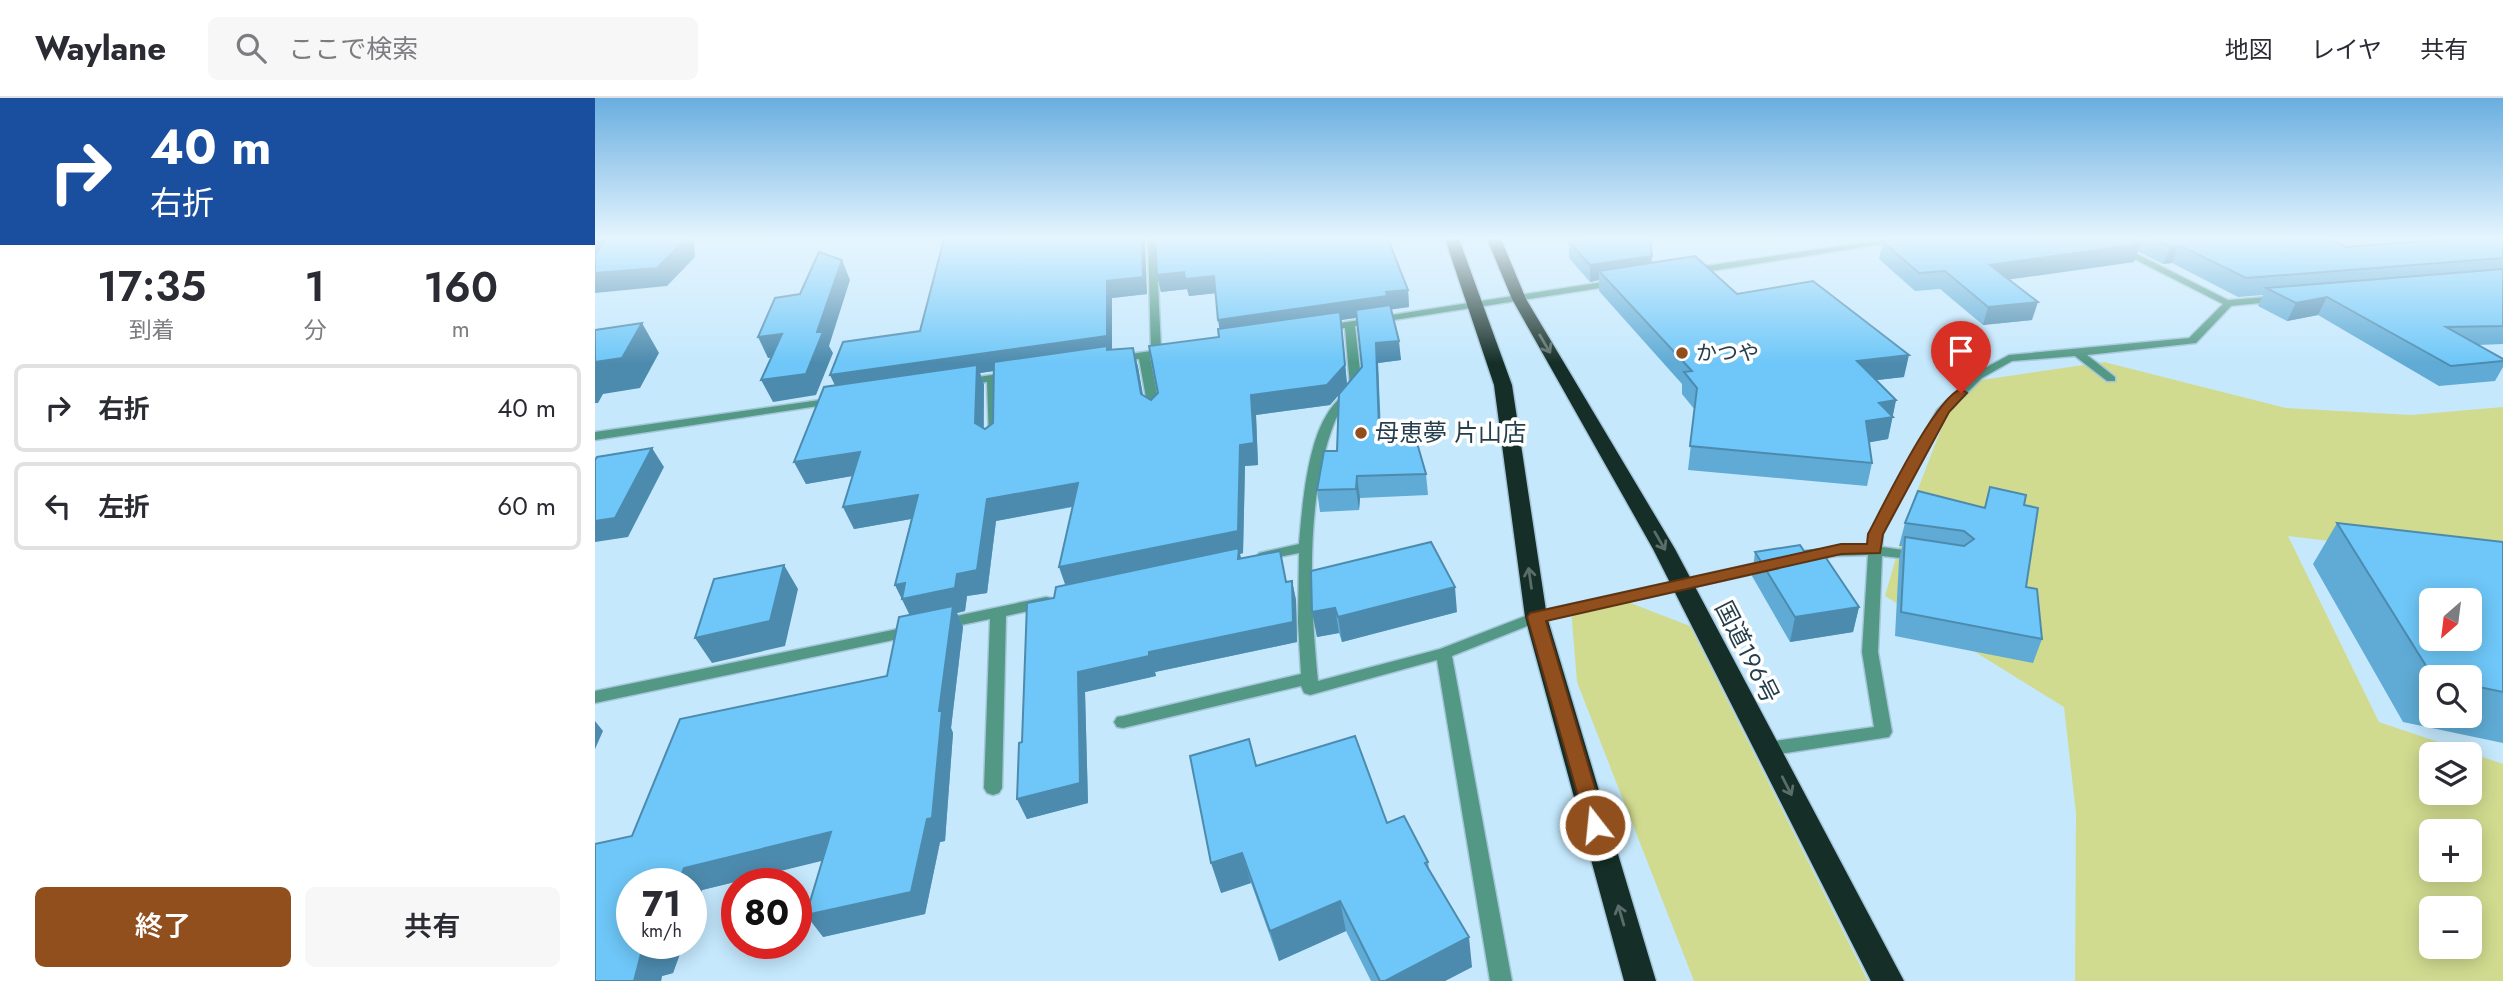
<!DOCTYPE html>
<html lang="ja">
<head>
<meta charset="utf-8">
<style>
	:root { --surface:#fff; --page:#f7f7f7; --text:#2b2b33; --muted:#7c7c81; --line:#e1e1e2; --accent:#904f1c }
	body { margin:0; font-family:Jost,"Noto Sans JP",sans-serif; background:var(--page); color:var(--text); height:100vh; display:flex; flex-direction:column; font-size:26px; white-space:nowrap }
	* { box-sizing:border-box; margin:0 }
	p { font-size:23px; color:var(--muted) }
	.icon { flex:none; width:38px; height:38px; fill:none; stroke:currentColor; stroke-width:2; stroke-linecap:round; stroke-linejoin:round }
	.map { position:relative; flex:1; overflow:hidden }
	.drawer { display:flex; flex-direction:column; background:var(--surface); width:595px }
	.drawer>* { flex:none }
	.top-card { background:#1a4fa0; color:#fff; overflow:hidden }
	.needle { width:46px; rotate:208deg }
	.buttons { position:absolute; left:1824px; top:490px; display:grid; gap:14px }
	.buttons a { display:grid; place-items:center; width:63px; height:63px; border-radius:10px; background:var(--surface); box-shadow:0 4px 18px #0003; font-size:35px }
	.speed { position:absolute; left:21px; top:770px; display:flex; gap:14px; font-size:35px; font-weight:700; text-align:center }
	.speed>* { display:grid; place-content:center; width:91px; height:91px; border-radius:50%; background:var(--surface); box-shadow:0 4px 18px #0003; line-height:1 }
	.speed small { font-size:18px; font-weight:400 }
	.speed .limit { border:10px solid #d22; background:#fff; color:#111 }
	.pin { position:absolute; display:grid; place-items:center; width:60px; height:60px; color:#fff; margin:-72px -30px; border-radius:50% 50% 50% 0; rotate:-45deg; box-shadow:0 0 7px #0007 }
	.pin .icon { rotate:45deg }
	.me { position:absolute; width:77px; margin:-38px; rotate:344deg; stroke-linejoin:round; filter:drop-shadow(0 0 5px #0008) }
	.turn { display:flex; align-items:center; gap:24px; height:147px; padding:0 35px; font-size:32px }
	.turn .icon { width:91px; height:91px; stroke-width:2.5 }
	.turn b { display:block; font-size:49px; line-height:60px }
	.eta { display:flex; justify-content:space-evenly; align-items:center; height:119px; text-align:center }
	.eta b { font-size:42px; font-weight:600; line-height:49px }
	.button { display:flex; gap:14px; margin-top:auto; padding:14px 35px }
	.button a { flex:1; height:80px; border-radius:10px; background:var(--accent); color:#fff; font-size:28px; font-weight:600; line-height:80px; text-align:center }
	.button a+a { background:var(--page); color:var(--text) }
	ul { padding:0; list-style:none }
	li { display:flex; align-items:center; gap:21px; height:88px; margin:0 14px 10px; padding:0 21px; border:4px solid var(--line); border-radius:10px }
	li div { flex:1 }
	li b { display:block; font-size:26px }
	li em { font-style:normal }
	header { display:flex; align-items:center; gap:42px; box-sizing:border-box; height:98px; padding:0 35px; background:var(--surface); border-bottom:2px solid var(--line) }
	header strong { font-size:33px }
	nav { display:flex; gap:38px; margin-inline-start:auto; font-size:24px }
	.search { width:490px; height:63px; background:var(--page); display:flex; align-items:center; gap:18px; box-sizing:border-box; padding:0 24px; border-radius:10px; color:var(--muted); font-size:26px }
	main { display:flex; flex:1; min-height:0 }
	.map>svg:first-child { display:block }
</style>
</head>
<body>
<header>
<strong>Waylane</strong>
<div class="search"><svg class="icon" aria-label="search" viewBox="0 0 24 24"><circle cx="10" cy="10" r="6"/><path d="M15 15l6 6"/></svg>ここで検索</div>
<nav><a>地図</a><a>レイヤ</a><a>共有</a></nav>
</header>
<main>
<section class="drawer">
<div class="top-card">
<div class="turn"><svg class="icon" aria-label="right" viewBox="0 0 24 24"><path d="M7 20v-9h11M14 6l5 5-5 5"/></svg><div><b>40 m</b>右折</div></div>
</div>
<div class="eta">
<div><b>17:35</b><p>到着</p></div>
<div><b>1</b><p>分</p></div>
<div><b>160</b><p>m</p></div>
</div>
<ul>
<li><svg class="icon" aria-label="right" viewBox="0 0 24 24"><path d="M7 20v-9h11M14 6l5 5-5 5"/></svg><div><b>右折</b></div><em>40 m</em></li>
<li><svg class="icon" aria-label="left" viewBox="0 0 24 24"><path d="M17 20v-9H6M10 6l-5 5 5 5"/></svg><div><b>左折</b></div><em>60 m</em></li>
</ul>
<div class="button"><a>終了</a><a>共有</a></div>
</section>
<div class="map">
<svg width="1908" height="883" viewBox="0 0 1908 883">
	<rect width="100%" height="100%" fill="#c5e8fd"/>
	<!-- green -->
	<path fill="#d1db8f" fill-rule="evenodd" d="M1509 264 1691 310 1816 317 1908 309V464L1693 438 1784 624 1908 666V883H1480L1481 716 1469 609 1290 498 1314 414 1352 316 1386 282ZM1836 656H1874V695H1836ZM1836 733H1874V772H1836ZM1836 810H1874V849H1836Z
		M1025 501 1095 528 1273 883H1099L982 584 976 511Z"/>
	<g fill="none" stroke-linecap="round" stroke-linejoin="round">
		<!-- lane casing -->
		<g stroke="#a5c6da" stroke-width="3">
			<path id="lane" d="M1683 198 1687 199V203L1634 208 1629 205 1634 202Z"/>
		</g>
		<!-- street casing -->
		<g stroke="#a5c6da" stroke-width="3">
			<path id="street" d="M553 141H561L566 251 575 250 580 253 575 256 555 259 566 316 560 320 554 316 544 261 522 264 517 261 522 258 556 253Z
				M1293 141H1317L1097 176 1092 173 1097 170Z
				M1500 141H1512L1639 205 1601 245 1492 257 1520 279V283H1512L1480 258 1417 263 1387 280 1353 314 1288 436 1287 449 1323 454 1330 458 1323 462 1287 458 1283 554 1297 634 1294 639 1172 658 1166 656 1163 651 1166 646 1172 644 1279 629 1267 554 1273 457 1241 458 1212 463 1205 459 1207 456 1241 449 1273 448 1274 436 1342 312 1379 276 1414 257 1594 240 1628 206Z
				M1021 182 1024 183V187L760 228 767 289C758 300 746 309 740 323 710 398 715 503 723 583L845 551 941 514 1175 462 1182 467 1175 472 945 523 857 558 917 883H895L842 562 715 597 709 595 706 588 528 630 522 629 519 624 522 619 528 618 706 576 703 524 704 455 669 462 662 458 664 455 704 446C707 410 712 349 731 318 737 307 747 298 755 288L750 230 726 232V228Z
				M416 274 422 277 420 279 404 282V337L398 341 394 340 392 284 370 287 364 284 370 281Z
				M239 300 243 301V305L0 342V334Z
				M451 499 456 500 459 504 456 508 411 518 407 690 404 695 398 697 392 695 389 690 395 521 347 531 342 530 339 526 342 522 347 521Z
				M317 528 322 529 325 533 322 537 0 605V593Z"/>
		</g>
		<!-- highway casing -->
		<g stroke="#a5c6da" stroke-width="3">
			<path id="highway" d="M850 141H864L917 287 952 519 1061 883H1029L930 519 899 287Z
				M892 141H906L931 201 1080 451 1309 883H1276L1058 451 917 201Z"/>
		</g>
		<!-- lane -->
		<use href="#lane" fill="#529885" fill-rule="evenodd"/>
		<!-- street -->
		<use href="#street" fill="#529885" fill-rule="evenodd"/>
		<!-- highway -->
		<use href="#highway" fill="#152e27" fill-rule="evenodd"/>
	</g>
	<!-- wall -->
	<path fill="#5fabd5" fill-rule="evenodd" d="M349 141 552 196 517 200V252L538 250 543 269 548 297 556 302 624 239 625 231 620 195 594 198 592 191 566 194 562 177 813 192 814 209 796 211 806 262 783 265 786 331 831 376 833 397 765 400 764 412 725 414 722 392 742 353 744 297 735 307 661 317 663 367 650 368 648 455 645 456 646 460 691 484 697 483 701 502 702 544 560 574 561 578 490 594 493 705 432 721 422 701 427 644 459 500 471 487 478 409 401 423 392 495 372 498 370 513 362 515 368 529 356 630 358 635 350 743 345 744 330 816 228 839V762L107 792 78 875 67 878 66 883H0L37 738 292 578 315 517 300 487 316 421 259 431 248 409 257 378 211 386 199 364 240 287 325 233ZM761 220 767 269 752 286 746 222ZM399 273 398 325 390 331 389 330V287L385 275Z
		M1315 141H1734L1751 149 1908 141V246L1883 247 1908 261V269L1900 283 1844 288 1723 217 1692 223 1663 208 1668 197 1643 199 1577 165 1568 166 1542 153 1539 164 1414 181 1437 222 1388 227 1345 191 1320 193 1284 161 1288 144Z
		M974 144 1056 165 1142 196 1309 279 1281 282 1301 302 1293 341 1274 344 1277 365 1272 388 1093 372 1100 312 1087 296V286L1004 193V182L995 184 974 160Z
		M1395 389 1429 407 1431 489 1447 541 1438 565 1300 538 1304 462 1307 448H1304L1310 425 1389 410Z
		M1742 425 1908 444V645L1808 624 1718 466ZM1836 579H1874V618H1836Z
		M1209 453 1264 509 1258 534 1195 544 1157 478 1160 454Z
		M716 473 862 514 747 544 744 535 722 539Z
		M654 641 661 667 792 725 833 764 834 771 877 869 850 883H776L751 833 684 863 656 785 626 795Z"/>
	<!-- shaded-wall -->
	<path fill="#4d8bae" d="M0 141H20L0 168Z
		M91 141H99L100 159 72 188 0 195V175Z
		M547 141H550L552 196 517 200V256L385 275 389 287 388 346 380 325 244 296 235 277 512 183Z
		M1545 146 1539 164 1390 185 1395 167Z
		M1584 147 1577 165 1568 166 1575 149Z
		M1057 158 1056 174 1004 173V182L995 184V167Z
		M247 162 255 182 234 248 238 255 221 297 178 304 166 282 222 234Z
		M589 174 619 178 623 195 594 198 592 191 566 194 562 177Z
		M813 192 814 209 793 212 794 215 746 222 752 287 735 307 661 317 663 367 650 368 648 455 645 456 648 470 472 492 464 469 626 240 623 222 791 194Z
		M1732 199 1723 217 1692 223 1701 205Z
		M1443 204 1437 222 1388 227 1393 209Z
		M47 225 64 255 45 290 8 296 3 305H0V264Z
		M187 236 197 257 173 260 163 239Z
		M804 243 806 262 783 265 786 352 784 331 781 245Z
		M538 250 543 269 551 316 546 296Z
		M1314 257 1309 279 1257 285 1262 263Z
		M1301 302 1293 341 1266 346 1271 323 1284 305Z
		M57 350 69 369 33 439 0 444V423Z
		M265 354 275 375 211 386 199 364Z
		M762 378 765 400 764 412 761 391Z
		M483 385 490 406 401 423 392 495 372 498 370 513 362 515 368 529 356 630 358 635 350 743 345 744 330 816 228 839 211 817 344 613 318 524 300 487 362 476 392 401Z
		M323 397 333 418 259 431 248 409Z
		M189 467 203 491 190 548 117 565 100 540Z
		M697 483 701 502 702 544 560 574 561 578 490 594 493 705 432 721 422 701 483 574 554 554Z
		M860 489 862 514 747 544 743 519Z
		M1264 509 1258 534 1195 544 1200 519Z
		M740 510 744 535 722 539 717 514Z
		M0 623 8 633 0 651Z
		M236 734 251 757 107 792 96 824V786H83L89 770Z
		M647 755 656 785 626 795 616 765Z
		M745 803 751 833 684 863 675 833Z
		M874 839 877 869 850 883H790Z
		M60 845H89L78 875 67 878 66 883H39L46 856Z"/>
	<!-- building -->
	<path fill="#6ec7f8" stroke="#4d8bae" stroke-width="2" fill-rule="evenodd" d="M11 141H91L62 170 0 175V157Z
		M349 141H547L548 179 512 183V238L235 277 248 244 325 233Z
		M560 141H793L813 192 791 194 792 198 623 222 619 178 590 181 589 174 562 177Z
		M995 141H1055L1057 158 995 167 974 144Z
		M1315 141H1535L1545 146 1395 167 1443 204 1393 209 1350 173 1324 175 1288 144Z
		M1559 141H1734L1751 149 1854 141H1908V160L1651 180 1584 147 1575 149Z
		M224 154 247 162 222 234H228L211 276 166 282 187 236 163 239 180 200 205 196Z
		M1100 158 1142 196 1218 183 1314 257 1262 263 1301 302 1284 305 1298 319 1271 323 1277 365 1095 348 1102 290 1089 274 1097 273 1004 173Z
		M1908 171V228L1851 229 1908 261V263L1856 268 1732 199 1701 205 1671 190Z
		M795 207 804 243 781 245 784 331H818L831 376 762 378 761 391 722 392 729 353H742L744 296 767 269 761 212Z
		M745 214 750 267 732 287 656 297 659 345 645 347 643 433 464 469 483 385 392 401 382 472 362 476 360 490 307 501 310 485 300 487 323 397 248 409 265 354 199 364 229 289 382 267 380 325 390 331 398 325 399 264 512 248V252L538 250 546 296 556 302 563 295 554 248 624 239 623 231Z
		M47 225 27 260 0 264V232Z
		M57 350 20 420 0 423V362L2 359Z
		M1395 389 1431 397 1429 407 1443 410 1431 489 1442 491 1447 541 1306 514 1310 439 1369 448 1379 441 1369 433 1310 425 1323 393 1390 410Z
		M1742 425 1908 444V594L1874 587V579H1838ZM1836 502H1874V541H1836Z
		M836 444 860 489 743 519 740 510 717 514 716 473Z
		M1205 447 1209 453 1225 451 1264 509 1200 519 1160 454Z
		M644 450 643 461 685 453 691 484 697 483 698 524 554 554V558L483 574 485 685 422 701 424 645 427 644 432 505 459 500 461 489Z
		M189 467 175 523 100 540 119 481Z
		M358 508 344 613H347L337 720 332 721 316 794 211 817 236 734 89 770 83 786H37V845H60L57 853 46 856 39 883H0V746L37 738 85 621 292 578 304 519Z
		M760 638 792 725 809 718 833 764 830 765 874 839 790 883H785L745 803 675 833 647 755 616 765 595 658 654 641 661 668Z"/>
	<!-- one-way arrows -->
	<defs><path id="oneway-shaft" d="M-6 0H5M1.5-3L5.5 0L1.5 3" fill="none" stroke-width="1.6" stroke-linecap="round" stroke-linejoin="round" transform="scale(1.75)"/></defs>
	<g stroke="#5b6d68">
		<use href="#oneway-shaft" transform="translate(950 246) rotate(60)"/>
		<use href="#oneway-shaft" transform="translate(1065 443) rotate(60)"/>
		<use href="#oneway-shaft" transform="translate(935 480) rotate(-98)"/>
		<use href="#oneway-shaft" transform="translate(1192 688) rotate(63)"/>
		<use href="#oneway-shaft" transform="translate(1026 817) rotate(-106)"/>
	</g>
	<!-- sky -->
	<linearGradient id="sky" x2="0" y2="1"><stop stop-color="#69aee0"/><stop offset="0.53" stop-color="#e5f5fe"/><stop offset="1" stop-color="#e5f5fe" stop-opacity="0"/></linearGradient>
	<rect width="1908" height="265" fill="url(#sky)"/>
	<!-- route -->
	<path fill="#904f1c" stroke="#5e3312" stroke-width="2" d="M1366 291 1372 295 1354 314 1288 436 1285 455 1246 456 951 523 1011 727 1008 733 1000 736 993 733 932 519 935 515 1246 446H1272L1273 436C1288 408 1340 300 1366 291Z"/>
	<!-- markers -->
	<g fill="#904f1c" stroke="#fff" stroke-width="2.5">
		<circle cx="1087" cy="255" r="7"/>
		<circle cx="766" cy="335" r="7"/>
	</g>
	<g text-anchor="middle" stroke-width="7" stroke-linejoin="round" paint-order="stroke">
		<!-- far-poi labels -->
		<g font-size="21" fill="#263f4d" stroke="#fff" text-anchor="start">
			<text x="1101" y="262">かつや</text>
		</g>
		<!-- poi labels -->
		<g font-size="24" fill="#263f4d" stroke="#fff" text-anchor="start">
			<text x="780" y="343">母恵夢 片山店</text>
		</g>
		<!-- street labels -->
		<g font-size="24" fill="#263f4d" stroke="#fff">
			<text transform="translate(1152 554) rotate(63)" y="8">国道196号</text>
		</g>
	</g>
</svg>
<div class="buttons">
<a><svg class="needle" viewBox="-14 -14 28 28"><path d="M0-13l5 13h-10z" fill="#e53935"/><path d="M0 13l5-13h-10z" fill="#7c7c81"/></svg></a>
<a><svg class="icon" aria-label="search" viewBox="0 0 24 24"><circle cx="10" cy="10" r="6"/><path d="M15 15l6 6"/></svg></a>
<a><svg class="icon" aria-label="layers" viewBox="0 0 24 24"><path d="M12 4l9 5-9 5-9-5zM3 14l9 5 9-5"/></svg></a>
<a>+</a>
<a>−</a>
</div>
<div class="speed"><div>71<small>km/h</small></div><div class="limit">80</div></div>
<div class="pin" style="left:1366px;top:295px;background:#d93025"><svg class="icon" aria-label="arrive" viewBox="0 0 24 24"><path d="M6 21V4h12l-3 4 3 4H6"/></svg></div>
<svg class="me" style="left:1000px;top:727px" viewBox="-20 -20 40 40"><circle r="17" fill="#904f1c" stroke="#fff" stroke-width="3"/><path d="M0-11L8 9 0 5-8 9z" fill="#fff"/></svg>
</div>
</main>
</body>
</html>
